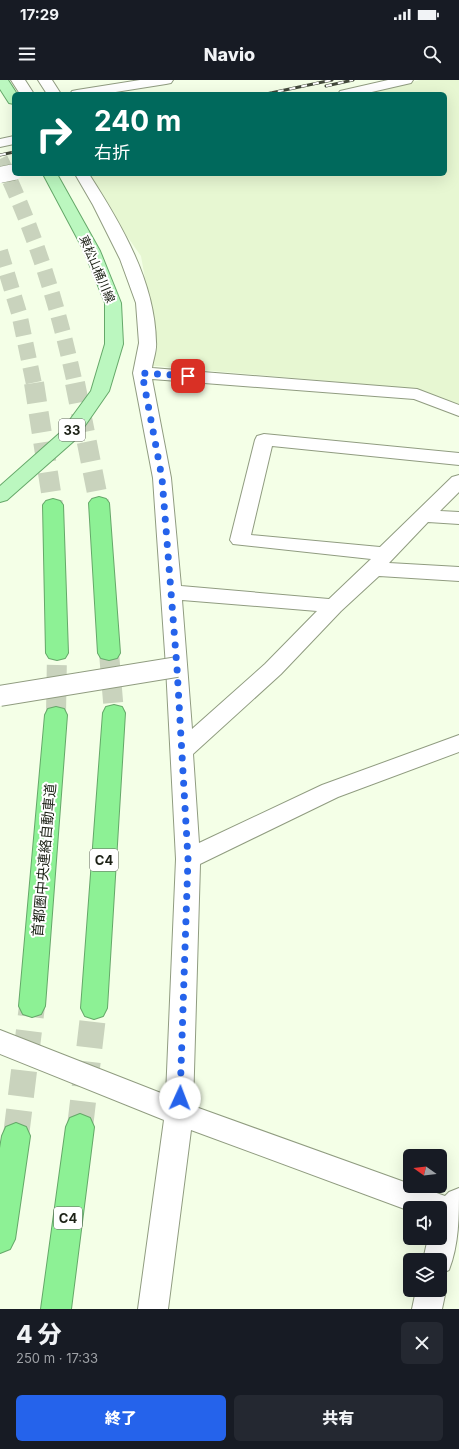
<!DOCTYPE html>
<html lang="ja">
<head>
<meta charset="utf-8">
<style>
	:root { --surface:#171b24; --page:#242831; --text:#f1f3f6; --muted:#9ea1a6; --accent:#2563eb }
	body { margin:0; font-family:Inter,"Noto Sans JP",sans-serif; background:var(--page); color:var(--text); height:100vh; display:flex; flex-direction:column; font-size:15px; white-space:nowrap }
	* { box-sizing:border-box; margin:0 }
	p { font-size:13px; color:var(--muted) }
	.icon { flex:none; width:22px; height:22px; fill:none; stroke:currentColor; stroke-width:2; stroke-linecap:round; stroke-linejoin:round }
	.map { position:relative; height:1229px; overflow:hidden }
	.details { display:flex; flex-direction:column; background:var(--surface); flex:1 }
	.details>* { flex:none }
	.hud { position:absolute; left:12px; top:12px; width:435px; height:84px; border-radius:6px; box-shadow:0 4px 16px #0002; background:#00695c; color:#fff; overflow:hidden }
	.needle { width:26px; rotate:284deg }
	.tools { position:absolute; left:403px; top:1069px; display:grid; gap:8px }
	.tools a { display:grid; place-items:center; width:44px; height:44px; border-radius:6px; background:var(--surface); box-shadow:0 4px 16px #0002; font-size:20px }
	.pin { position:absolute; display:grid; place-items:center; width:34px; height:34px; color:#fff; margin:-17px; border-radius:8px; box-shadow:0 2px 6px #0006 }
	.me { position:absolute; width:44px; margin:-22px; rotate:2deg; stroke-linejoin:round; filter:drop-shadow(0 0 3px #0008) }
	.turn { display:flex; align-items:center; gap:14px; height:84px; padding:0 16px; font-size:18px }
	.turn .icon { width:52px; height:52px; stroke-width:2.5 }
	.turn b { display:block; font-size:28px; line-height:34px }
	.round { display:grid; place-items:center; flex:none; width:42px; height:42px; border-radius:6px; background:var(--page) }
	.head { display:flex; align-items:center; justify-content:space-between; height:68px; padding:0 16px }
	h1 { font-size:24px; font-weight:800; line-height:30px }
	.action { display:flex; gap:8px; margin-top:auto; padding:8px 16px }
	.action a { flex:1; height:46px; border-radius:6px; background:var(--accent); color:#fff; font-size:16px; font-weight:800; line-height:46px; text-align:center }
	.action a+a { background:var(--page); color:var(--text) }
	.status { display:flex; justify-content:space-between; align-items:center; height:28px; padding:0 20px; background:var(--surface); direction:ltr }
	.status svg { height:11px; fill:currentColor }
	header { display:flex; justify-content:space-between; align-items:center; height:52px; padding:0 16px; background:var(--surface); font-size:18px; font-weight:800 }
	.map>svg:first-child { display:block }
</style>
</head>
<body>
<div class="status"><b>17:29</b><svg viewBox="0 0 49 12"><path d="M0 12V9h3v3zM5 12V6h3v6zM10 12V3h3v9zM15 12V0h3v12zM26 1h20v11H26zM47 4h2v5h-2z"/></svg></div>
<header><svg class="icon" aria-label="menu" viewBox="0 0 24 24"><path d="M4 6h16M4 12h16M4 18h16"/></svg>Navio<svg class="icon" aria-label="search" viewBox="0 0 24 24"><circle cx="10" cy="10" r="6"/><path d="M15 15l6 6"/></svg></header>
<div class="map">
<svg width="459" height="1229" viewBox="0 0 459 1229">
	<rect width="100%" height="100%" fill="#f4ffe7"/>
	<!-- built -->
	<path fill="#e7f7d2" d="M420 0H459V325L417 309 145 285 152 238 141 176 83 94H445V14H359Z"/>
	<g fill="none" stroke-linecap="round" stroke-linejoin="round">
		<!-- motorway-tunnel-far2 -->
		<path stroke="#c9d3bd" stroke-width="16" stroke-dasharray="16 8" stroke-linecap="butt" d="M0 79C35 152 58 225 75 304
			M0 171 19 233 34 304"/>
		<!-- motorway-tunnel-far1 -->
		<path stroke="#c9d3bd" stroke-width="20" stroke-dasharray="20 10" stroke-linecap="butt" d="M34 303 53 425
			M75 303 99 423
			M109 573 114 633
			M56 635 57 573"/>
		<!-- motorway-tunnel -->
		<path stroke="#c9d3bd" stroke-width="26" stroke-dasharray="26 14" stroke-linecap="butt" d="M80 1047 94 928
			M16 1056 32 926"/>
		<!-- minor casing -->
		<g stroke="#909c80" stroke-width="2">
			<path id="minor" d="M11 0H25L34 14H20Z
				M38 0H52L61 14H47Z
				M140 0H173L171 3 166 4 103 14H70L72 11 77 10Z
				M388 0H413L411 3 363 14H338L340 11Z
				M14 56V64L0 67V59Z
				M75 94H89C121 144 155 201 156 262 157 270 153 280 152 288L417 309 459 325V336L414 319 152 299 171 398 181 506 329 519 371 479 233 464 230 460 255 360 257 356 264 354 459 373V385L272 366 251 455 380 467 452 397 459 395V412L440 431 459 432V444L428 442 389 483 459 487V501L379 496 341 531 281 594 193 674 199 763 322 705 459 655V672L338 717 200 784 193 1026 410 1104V1106H417L445 1116 449 1112 459 1108C459 1137 459 1164 449 1190L440 1194V1180H423L428 1158H440V1128H410V1131L191 1050 168 1229H138L164 1040 0 974V950L166 1015 176 779 166 587 153 398 133 293 139 263 136 223 120 179 93 125ZM182 520 317 531 265 584 192 649Z
				M440 1199 446 1210 442 1229H412L416 1210H440Z"/>
		</g>
		<!-- primary casing -->
		<g stroke="#65a869" stroke-width="2">
			<path id="primary" d="M0 0H8L17 14H14V24L9 23 0 9Z
				M43 94H57L100 171 121 223 123 264 109 311 75 360 7 420 0 422V406L61 352 91 311 105 264V223L84 171Z"/>
		</g>
		<!-- motorway casing -->
		<g stroke="#65a869" stroke-width="2">
			<path id="motorway" d="M99 417 106 419 109 423 120 573 117 578 109 580 101 578 98 573 89 423 92 419Z
				M53 419 60 421 63 425 68 573 65 578 57 580 49 578 46 573 43 425 46 421Z
				M114 625 122 627 125 633 107 928 103 936 94 939 85 936 81 928 103 633 106 627Z
				M56 627 64 629 67 635 45 926 41 934 32 937 23 934 19 926 45 635 48 629Z
				M80 1034 90 1038 94 1047 71 1229H41L66 1047 70 1038Z
				M16 1043 26 1047 30 1056 15 1159 10 1169 0 1173V1068L2 1056 6 1047Z"/>
		</g>
		<!-- minor -->
		<use href="#minor" fill="#fff" fill-rule="evenodd"/>
		<!-- primary -->
		<use href="#primary" fill="#bbf7bf" fill-rule="evenodd"/>
		<!-- motorway -->
		<use href="#motorway" fill="#8df195" fill-rule="evenodd"/>
		<!-- rail casing -->
		<g stroke="#42483a" stroke-width="3">
			<path id="rail" d="M326 6 353 0
				M266 14 332 0
				M0 75 14 72"/>
		</g>
		<!-- rail -->
		<use href="#rail" stroke="#fff" stroke-width="2" stroke-dasharray="6" stroke-linecap="butt"/>
		<!-- minor-bridge-far1 casing -->
		<g stroke="#909c80" stroke-width="17" stroke-linecap="butt">
			<path id="minor-bridge-far1" d="M0 95 14 92"/>
		</g>
		<!-- minor-bridge casing -->
		<g stroke="#909c80" stroke-width="22" stroke-linecap="butt">
			<path id="minor-bridge" d="M0 616 177 587"/>
		</g>
		<!-- minor-bridge-far1 -->
		<use href="#minor-bridge-far1" stroke="#fff" stroke-width="16"/>
		<!-- minor-bridge -->
		<use href="#minor-bridge" stroke="#fff" stroke-width="20"/>
	</g>
	<g fill="none" stroke-linecap="round" stroke-linejoin="round">
		<!-- route -->
		<path stroke="#2563eb" stroke-width="7" stroke-dasharray="0 12.6" d="M180 1018 188 779 177 588 162 398 142 293 188 296"/>
	</g>
	<g text-anchor="middle" stroke-width="4" stroke-linejoin="round" paint-order="stroke">
		<!-- far-street labels -->
		<g font-size="12" fill="#1c2116" stroke="#fff">
			<text transform="translate(97 189) rotate(67)" y="4">東松山桶川線</text>
		</g>
		<!-- shield labels -->
		<g fill="#fff" stroke="#60645c" stroke-width="1">
			<rect x="59" y="339" width="26" height="22" rx="3"/>
			<rect x="90" y="769" width="28" height="22" rx="3"/>
			<rect x="54" y="1127" width="28" height="22" rx="3"/>
		</g>
		<g font-size="13" font-weight="bold" fill="#1c2116">
			<text x="72" y="355">33</text>
			<text x="104" y="785">C4</text>
			<text x="68" y="1143">C4</text>
		</g>
		<!-- street labels -->
		<g font-size="14" fill="#1c2116" stroke="#fff">
			<text transform="translate(44 780) rotate(-85)" y="5">首都圏中央連絡自動車道</text>
		</g>
	</g>
</svg>
<div class="tools">
<a><svg class="needle" viewBox="-14 -14 28 28"><path d="M0-13l5 13h-10z" fill="#e53935"/><path d="M0 13l5-13h-10z" fill="#9ea1a6"/></svg></a>
<a><svg class="icon" aria-label="sound" viewBox="0 0 24 24"><path d="M4 9h4l5-4v14l-5-4H4zM17 9q2 3 0 6"/></svg></a>
<a><svg class="icon" aria-label="layers" viewBox="0 0 24 24"><path d="M12 4l9 5-9 5-9-5zM3 14l9 5 9-5"/></svg></a>
</div>
<div class="pin" style="left:188px;top:296px;background:#d93025"><svg class="icon" aria-label="arrive" viewBox="0 0 24 24"><path d="M6 21V4h12l-3 4 3 4H6"/></svg></div>
<svg class="me" style="left:180px;top:1018px" viewBox="-20 -20 40 40"><circle r="19" fill="#fff"/><path d="M0-13L10 11 0 6-10 11z" fill="#2563eb"/></svg>
<div class="hud">
<div class="turn"><svg class="icon" aria-label="right" viewBox="0 0 24 24"><path d="M7 20v-9h11M14 6l5 5-5 5"/></svg><div><b>240 m</b>右折</div></div>
</div>
</div>
<section class="details">
<div class="head"><div><h1>4 分</h1><p>250 m · 17:33</p></div><a class="round"><svg class="icon" aria-label="close" viewBox="0 0 24 24"><path d="M6 6l12 12M18 6L6 18"/></svg></a></div>
<div class="action"><a>終了</a><a>共有</a></div>
</section>
</body>
</html>
